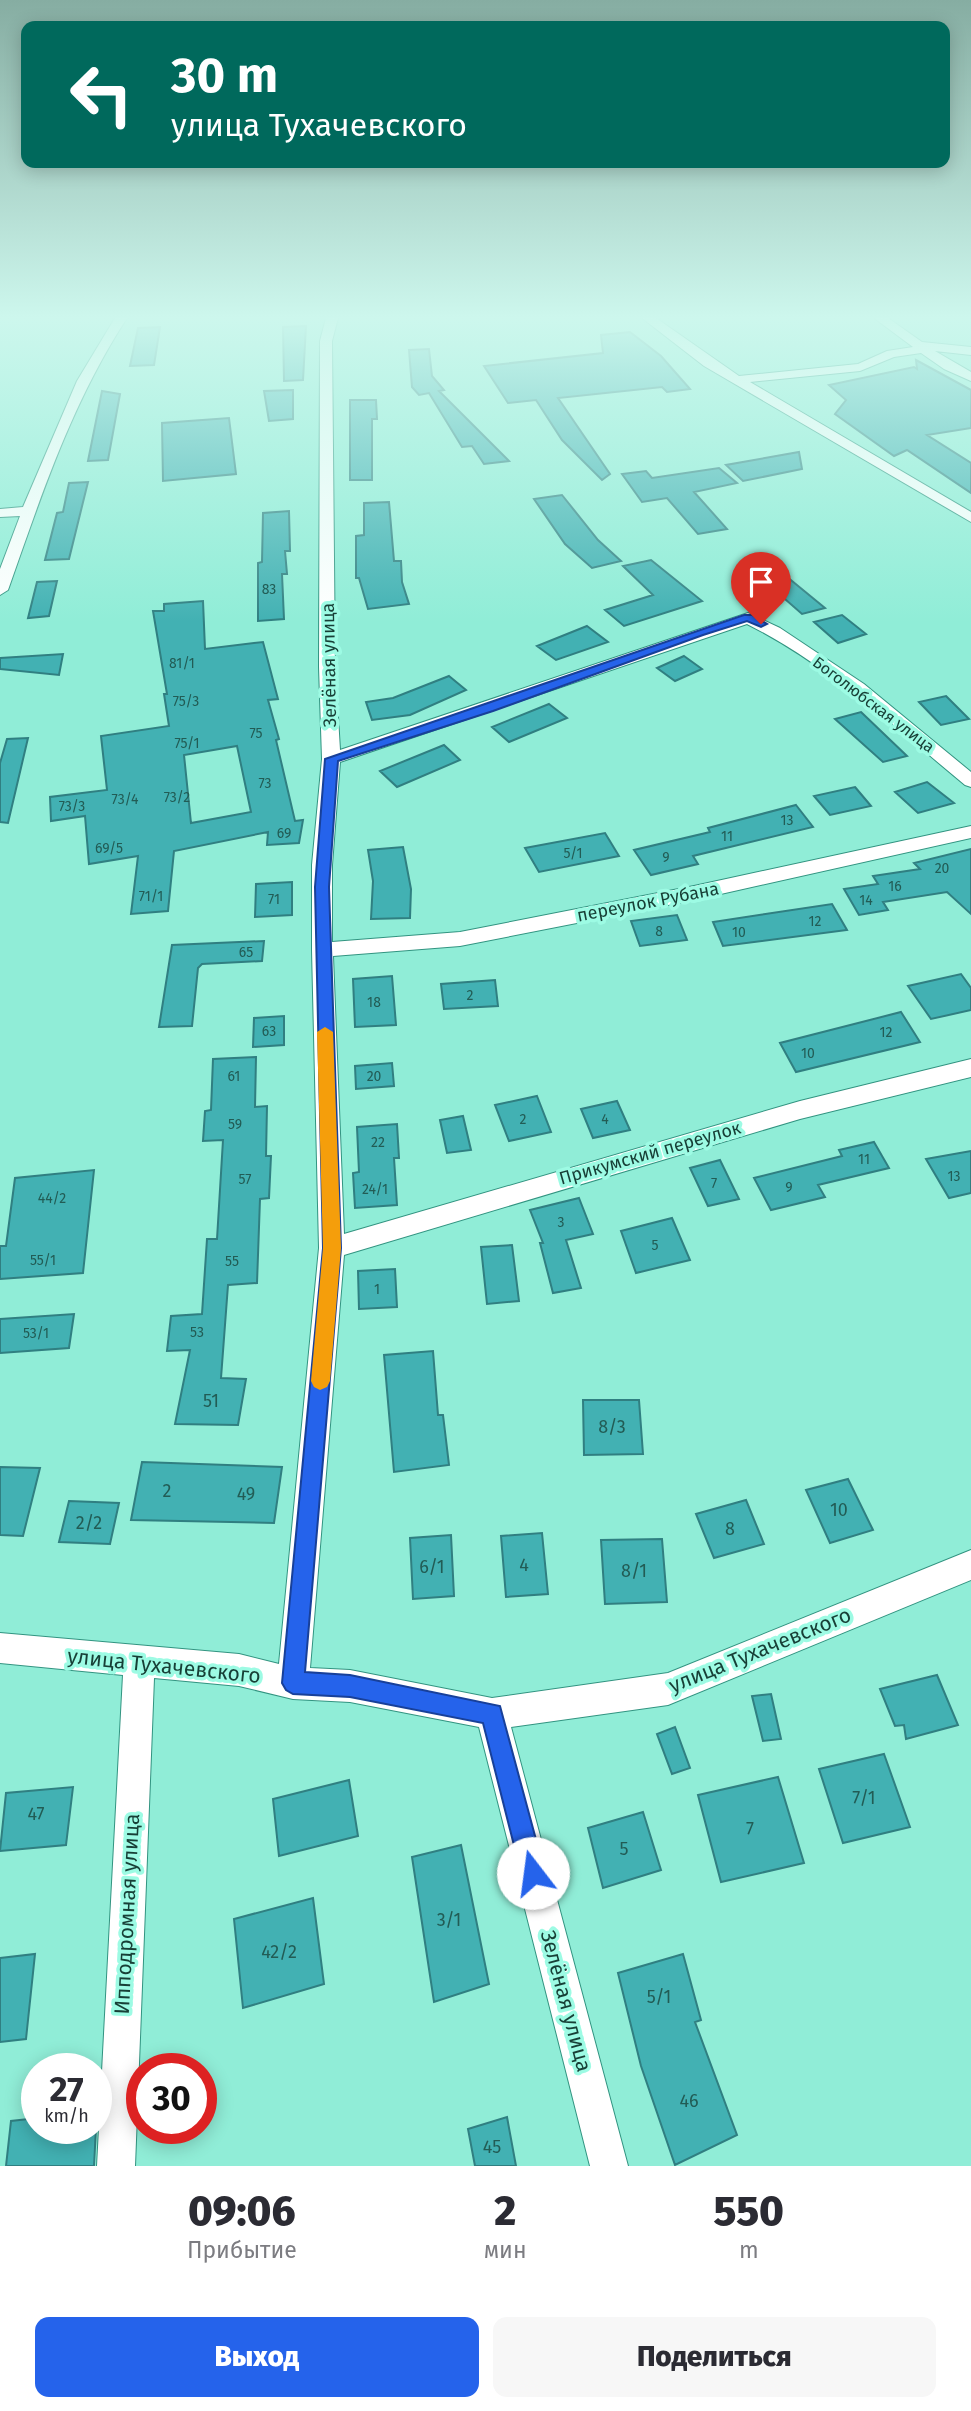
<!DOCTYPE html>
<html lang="ru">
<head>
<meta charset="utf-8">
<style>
	:root { --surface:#fff; --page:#f7f7f7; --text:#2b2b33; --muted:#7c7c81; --accent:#2563eb }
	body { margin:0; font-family:"Fira Sans",sans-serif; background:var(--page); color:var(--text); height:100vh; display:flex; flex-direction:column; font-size:26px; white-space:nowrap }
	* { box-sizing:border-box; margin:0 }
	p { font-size:23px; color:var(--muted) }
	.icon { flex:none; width:38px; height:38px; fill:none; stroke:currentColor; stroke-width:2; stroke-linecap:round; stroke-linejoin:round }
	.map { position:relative; height:2166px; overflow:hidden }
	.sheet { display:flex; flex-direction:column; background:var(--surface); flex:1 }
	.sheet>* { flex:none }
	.banner { position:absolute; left:21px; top:21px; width:929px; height:147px; border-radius:14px; box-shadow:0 4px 18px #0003; background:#00695c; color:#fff; overflow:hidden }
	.speed { position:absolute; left:21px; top:2053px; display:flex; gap:14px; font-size:35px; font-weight:700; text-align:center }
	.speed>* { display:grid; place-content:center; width:91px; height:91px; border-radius:50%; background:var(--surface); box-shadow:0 4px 18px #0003; line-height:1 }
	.speed small { font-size:18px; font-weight:400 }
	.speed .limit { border:10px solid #d22; background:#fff; color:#111 }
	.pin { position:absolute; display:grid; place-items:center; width:60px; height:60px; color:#fff; margin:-72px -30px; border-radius:50% 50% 50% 0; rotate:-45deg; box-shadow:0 0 7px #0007 }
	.pin .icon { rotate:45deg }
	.me { position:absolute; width:77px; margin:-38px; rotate:345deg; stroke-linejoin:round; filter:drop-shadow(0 0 5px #0008) }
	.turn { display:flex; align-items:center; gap:24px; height:147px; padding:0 35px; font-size:32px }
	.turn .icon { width:91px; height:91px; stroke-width:2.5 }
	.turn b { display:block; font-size:49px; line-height:60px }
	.eta { display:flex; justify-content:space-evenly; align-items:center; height:119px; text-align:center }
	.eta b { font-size:42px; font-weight:800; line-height:49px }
	.button { display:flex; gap:14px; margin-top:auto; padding:14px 35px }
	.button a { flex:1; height:80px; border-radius:14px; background:var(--accent); color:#fff; font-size:28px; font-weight:800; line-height:80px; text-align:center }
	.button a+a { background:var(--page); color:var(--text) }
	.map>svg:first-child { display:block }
</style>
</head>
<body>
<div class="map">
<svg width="971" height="2166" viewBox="0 0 971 2166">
	<rect width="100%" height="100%" fill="#90edd7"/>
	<!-- building -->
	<path fill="#42b1b3" stroke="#307f81" stroke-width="2" fill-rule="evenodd" d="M306 326 303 380 284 381 283 327Z
		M160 327 154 365 130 366 138 328Z
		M630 332 661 356 690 389 667 392 662 387 558 398 610 474 602 480 562 440 536 400 508 403 484 366 603 353 601 335Z
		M429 349 432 376 444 390 439 391 509 461 484 464 472 446 462 447 429 393 419 395 412 387 409 350Z
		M916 360 971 390V428L927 435 971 463V493L907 450 894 456 835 414 846 400 829 385 914 367 917 369Z
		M293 390V419L269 421 264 391Z
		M102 391 120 394 108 460 88 461Z
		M350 400H376L377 419H372V480H350Z
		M229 418 236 474 163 481 162 423Z
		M799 452 802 469 743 481 726 465Z
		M719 468 737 483 694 492 727 529 698 534 667 498 642 502 622 474 646 471 652 478Z
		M88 482 69 559 45 560 57 513 63 512 69 483Z
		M562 495 598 540 621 561 592 568 565 544 534 499Z
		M389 502 394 561H401L402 582 409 604 368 609 359 578H356V536L364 535V503Z
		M289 511 290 551H285L287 574H282L284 619 258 621V563L262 562 263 513Z
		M764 558 825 608 802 614 753 571Z
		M651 560 702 601 624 626 605 610 653 595 623 566Z
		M57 581 49 616 28 618 37 582Z
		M203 601 205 649 263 642 278 699 268 700 279 739 276 740 295 821 303 820 299 843 267 845 268 832 174 851 168 911 131 914 138 856 89 864 85 816 51 821 50 797 107 790 101 736 169 726 164 694H167L153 611H164V604ZM237 746 251 812 191 823 184 755Z
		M842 615 866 634 838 643 814 622Z
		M587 626 608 642 556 660 537 646Z
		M63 654 59 675 0 669V658Z
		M684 656 702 669 675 681 657 668Z
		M449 676 466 690 410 715 372 720 366 702 393 698Z
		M946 696 969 719 941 725 919 702Z
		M549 704 567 718 509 742 492 727Z
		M861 712 907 756 883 762 835 719Z
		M28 738 8 823 0 822V763L7 739Z
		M444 745 460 760 397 787 380 771Z
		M927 782 954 803 918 813 895 792Z
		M855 787 871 806 830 815 814 796Z
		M796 805 813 827 693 856 698 864 651 875 634 850 710 832 708 828Z
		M605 833 619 856 539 872 525 848Z
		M403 847 411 889 410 918 371 919 373 881 368 850Z
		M971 849V914L947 892 883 902 888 910 859 915 844 889 878 884 873 876 920 869 914 863Z
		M292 882V915L255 917 256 884Z
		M832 904 847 930 723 946 713 922Z
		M677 915 687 940 640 946 631 921Z
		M264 941 262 961 202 964 198 968 192 1026 159 1027 172 945Z
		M961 974 971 988V1010L931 1019 908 986Z
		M392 976 396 1025 355 1027 353 979Z
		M495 980 498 1006 444 1009 441 984Z
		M901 1012 920 1042 796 1072 780 1043Z
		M284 1016V1045L253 1047 254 1018Z
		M256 1057 255 1107 267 1106 266 1156H271L269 1198 260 1199 257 1283 228 1285 221 1378 246 1379 238 1425 175 1424 190 1350 167 1351 171 1316 202 1314 207 1239H217L223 1140 203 1141 205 1111 211 1110 213 1059Z
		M392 1063 394 1086 356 1089 355 1066Z
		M537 1096 551 1132 509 1141 495 1105Z
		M617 1101 630 1130 593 1138 581 1109Z
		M463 1116 471 1150 447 1153 440 1120Z
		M397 1124 399 1158H394L397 1205 355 1208 353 1173 359 1172 357 1127Z
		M874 1142 889 1168 818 1185 825 1197 771 1210 754 1178 842 1156 839 1150Z
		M971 1151V1193L949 1198 926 1159Z
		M720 1160 739 1199 708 1206 690 1168Z
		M94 1170 83 1273 0 1279V1246H6L15 1178Z
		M579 1198 593 1234 566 1240 581 1288 553 1293 540 1243H543L530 1210Z
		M672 1218 690 1260 636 1273 621 1231Z
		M512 1245 519 1301 487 1304 481 1247Z
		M395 1269 397 1307 359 1309 358 1271Z
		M74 1314 69 1348 0 1353V1319Z
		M433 1351 438 1415H443L449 1465 394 1472 384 1355Z
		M583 1400H639L643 1454 584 1455Z
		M142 1462 282 1467 274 1523 131 1520Z
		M0 1467 40 1468 23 1536 0 1535Z
		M848 1479 873 1530 830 1543 806 1490Z
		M746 1500 764 1544 714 1558 696 1514Z
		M69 1501 119 1503 110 1544 59 1542Z
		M542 1533 548 1594 506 1597 501 1536Z
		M451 1535 454 1596 413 1599 410 1538Z
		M662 1539 667 1602 605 1604 601 1540Z
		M937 1675 958 1725 906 1739 904 1725 895 1726 880 1689Z
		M771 1694 781 1739 763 1741 752 1696Z
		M675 1727 690 1768 672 1774 657 1734Z
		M884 1754 910 1827 843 1843 819 1769Z
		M778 1777 804 1863 721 1882 698 1795Z
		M349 1780 358 1836 279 1856 273 1799Z
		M73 1787 66 1845 0 1851 6 1793Z
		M643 1812 661 1870 603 1888 588 1828Z
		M461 1845 489 1984 434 2002 412 1857Z
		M313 1898 324 1984 243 2008 234 1919Z
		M35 1954 26 2039 0 2042V1958Z
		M683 1954 701 2020 695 2022 737 2135 675 2165 641 2066 618 1973Z
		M507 2117 516 2166H475L468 2129Z
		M37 2118V2128H96L94 2166H6L11 2121Z"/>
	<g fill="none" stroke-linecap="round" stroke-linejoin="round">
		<!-- street casing -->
		<g stroke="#329481" stroke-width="2">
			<path id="street" d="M115 318H127C72 402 41 496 8 590L0 595V569L20 516 0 517V509L23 507 77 381Z
				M326 318H338L332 341 335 667 340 750 748 613 780 628 864 684 971 772V787L965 785C896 728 827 664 747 624L340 762 332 865V942L460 932 694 886 971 826V838L694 900 460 946 333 956 344 1234 800 1101 971 1059V1077L800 1119 344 1255 310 1668 350 1670 492 1698 668 1673 971 1550V1580L668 1705 511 1727 628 2166H590L479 1727 350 1702 293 1699 239 1686 154 1678 135 2166H97L123 1675 0 1663V1633L239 1654 279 1664 319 1248 312 950V865L322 759 319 667 320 341Z
				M642 318H656L739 376 858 364 887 351 913 347 874 318H888L922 342 971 347V355L935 351 971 372V381L944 369 921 353 894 357 860 371 750 382 971 512V522L704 366Z"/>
		</g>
		<!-- street -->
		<use href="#street" fill="#fff" fill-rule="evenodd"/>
	</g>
	<!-- sky -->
	<linearGradient id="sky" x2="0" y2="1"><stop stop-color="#86ada2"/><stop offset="0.51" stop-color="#cdf7ed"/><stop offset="1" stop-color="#cdf7ed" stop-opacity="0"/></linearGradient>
	<rect width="971" height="622" fill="url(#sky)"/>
	<!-- route -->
	<path fill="#2563eb" stroke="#184099" stroke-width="2" d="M744 615H752L767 624 761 627 747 621 703 635 493 711 338 761 329 887 341 1248 305 1672 350 1675 500 1706 545 1873 542 1882 533 1885 525 1882 521 1873 483 1723 350 1697 293 1694 286 1690 282 1683 323 1248 315 887 325 759Z"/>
	<!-- slow -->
	<path fill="#f59e0b" d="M325 1027 333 1032 341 1248 330 1381 327 1387 320 1390 314 1387 311 1381 323 1248 317 1032Z"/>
	<g text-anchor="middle" stroke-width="7" stroke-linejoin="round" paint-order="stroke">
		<!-- number labels -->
		<g font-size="14" fill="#225c55">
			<text x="269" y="594">83</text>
			<text x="182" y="668">81/1</text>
			<text x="186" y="706">75/3</text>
			<text x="256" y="738">75</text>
			<text x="187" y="748">75/1</text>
			<text x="265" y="788">73</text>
			<text x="177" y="802">73/2</text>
			<text x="125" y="804">73/4</text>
			<text x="72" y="811">73/3</text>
			<text x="787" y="825">13</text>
			<text x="284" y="838">69</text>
			<text x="727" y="841">11</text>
			<text x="109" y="853">69/5</text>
			<text x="573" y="858">5/1</text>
			<text x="666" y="862">9</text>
			<text x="942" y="873">20</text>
			<text x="895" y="891">16</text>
			<text x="151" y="901">71/1</text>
			<text x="274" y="904">71</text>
			<text x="866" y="905">14</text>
			<text x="815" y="926">12</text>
			<text x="659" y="936">8</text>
			<text x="739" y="937">10</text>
			<text x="246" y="957">65</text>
			<text x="470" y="1000">2</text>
			<text x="374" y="1007">18</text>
			<text x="269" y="1036">63</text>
			<text x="886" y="1037">12</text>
			<text x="808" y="1058">10</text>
			<text x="234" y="1081">61</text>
			<text x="374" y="1081">20</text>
			<text x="523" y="1124">2</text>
			<text x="605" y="1124">4</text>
			<text x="235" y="1129">59</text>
			<text x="378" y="1147">22</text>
			<text x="864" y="1164">11</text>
			<text x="954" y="1181">13</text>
			<text x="245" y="1184">57</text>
			<text x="714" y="1188">7</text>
			<text x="789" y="1192">9</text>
			<text x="375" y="1194">24/1</text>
			<text x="52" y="1203">44/2</text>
			<text x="561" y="1227">3</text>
			<text x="655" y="1250">5</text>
			<text x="43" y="1265">55/1</text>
			<text x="232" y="1266">55</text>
			<text x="377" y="1294">1</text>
			<text x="197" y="1337">53</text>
			<text x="36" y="1338">53/1</text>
		</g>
		<!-- far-street labels -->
		<g font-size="16" fill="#173f36" stroke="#9dfbe4">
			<text transform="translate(874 704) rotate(37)" y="6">Боголюбская улица</text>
		</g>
		<!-- street labels -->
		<g font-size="18" fill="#173f36" stroke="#9dfbe4">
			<text transform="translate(329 665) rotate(-91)" y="6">Зелёная улица</text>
			<text transform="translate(648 902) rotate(-11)" y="6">переулок Рубана</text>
			<text transform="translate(650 1153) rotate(-16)" y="6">Прикумский переулок</text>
		</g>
		<!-- near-number labels -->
		<g font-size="18" fill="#225c55">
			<text x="211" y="1407">51</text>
			<text x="612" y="1433">8/3</text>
			<text x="167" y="1497">2</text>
			<text x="246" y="1500">49</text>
			<text x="839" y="1516">10</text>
			<text x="89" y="1529">2/2</text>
			<text x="730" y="1535">8</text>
			<text x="524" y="1571">4</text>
			<text x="432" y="1573">6/1</text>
			<text x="634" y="1577">8/1</text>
			<text x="864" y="1804">7/1</text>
			<text x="36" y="1820">47</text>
			<text x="750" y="1835">7</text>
			<text x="624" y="1855">5</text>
			<text x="449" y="1926">3/1</text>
			<text x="279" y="1958">42/2</text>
			<text x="659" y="2003">5/1</text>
			<text x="689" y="2107">46</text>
			<text x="492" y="2153">45</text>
		</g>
		<!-- near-street labels -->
		<g font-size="21" fill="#173f36" stroke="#9dfbe4">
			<text transform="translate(760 1650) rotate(-22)" y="7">улица Тухачевского</text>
			<text transform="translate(164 1666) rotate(6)" y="7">улица Тухачевского</text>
			<text transform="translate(127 1914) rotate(-87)" y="7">Ипподромная улица</text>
			<text transform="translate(566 2001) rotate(75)" y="7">Зелёная улица</text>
		</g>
	</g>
</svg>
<div class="speed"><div>27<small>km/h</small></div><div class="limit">30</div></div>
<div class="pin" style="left:761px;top:624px;background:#d93025"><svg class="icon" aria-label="arrive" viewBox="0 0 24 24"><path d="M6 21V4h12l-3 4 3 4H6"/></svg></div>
<svg class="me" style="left:533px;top:1873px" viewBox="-20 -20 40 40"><circle r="19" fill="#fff"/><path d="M0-13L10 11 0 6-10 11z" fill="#2563eb"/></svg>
<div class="banner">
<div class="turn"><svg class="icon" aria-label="left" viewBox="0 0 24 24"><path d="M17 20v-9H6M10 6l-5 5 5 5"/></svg><div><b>30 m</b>улица Тухачевского</div></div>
</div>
</div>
<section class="sheet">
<div class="eta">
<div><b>09:06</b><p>Прибытие</p></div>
<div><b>2</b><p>мин</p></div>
<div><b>550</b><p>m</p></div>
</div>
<div class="button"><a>Выход</a><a>Поделиться</a></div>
</section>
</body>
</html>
